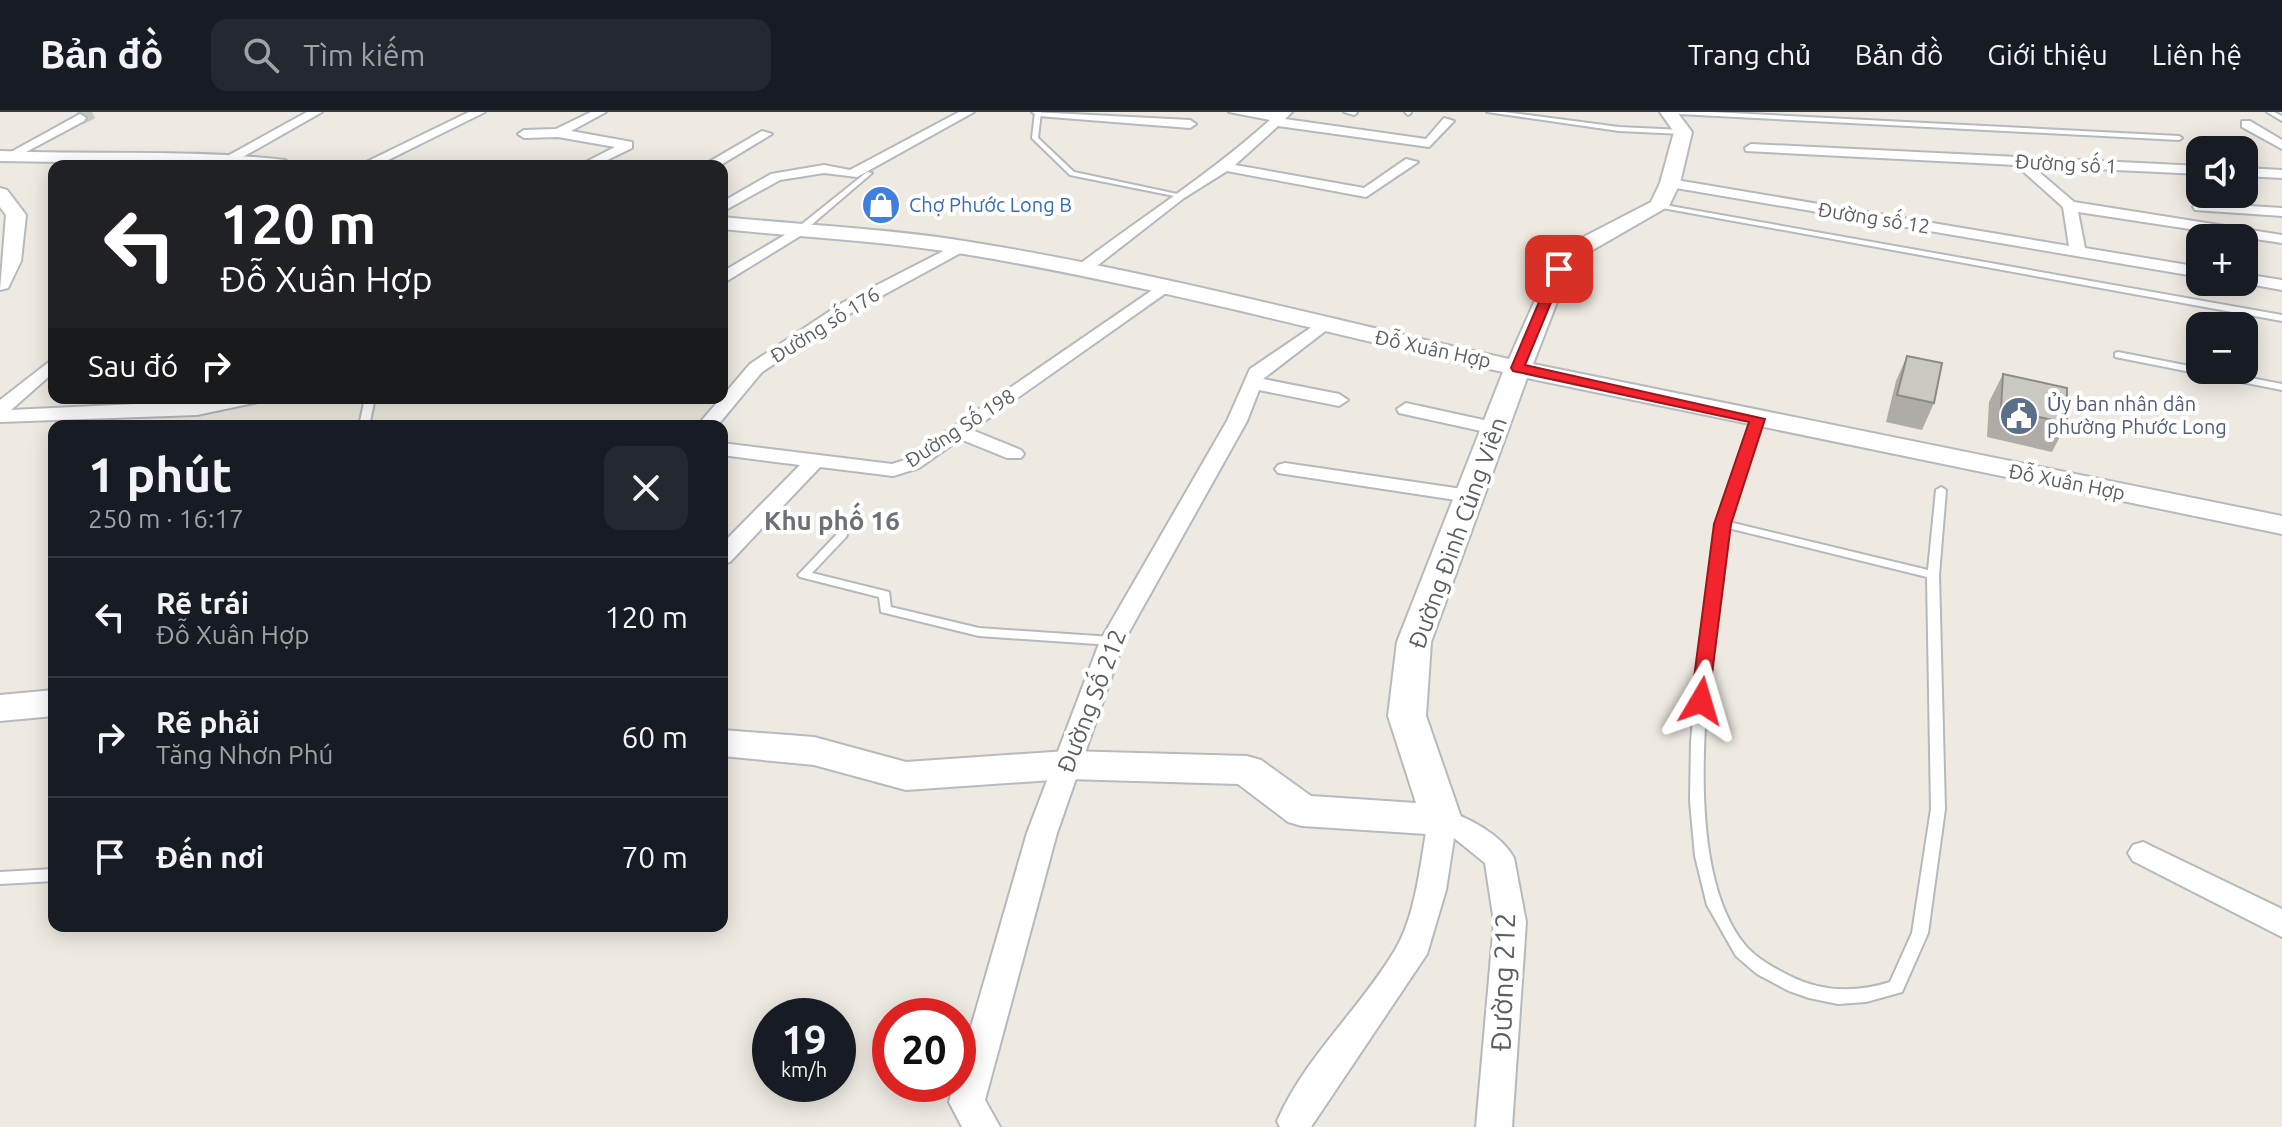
<!DOCTYPE html>
<html lang="vi">
<head>
<meta charset="utf-8">
<style>
	:root { --surface:#171b24; --page:#242831; --text:#f1f3f6; --muted:#9ea1a6; --line:#363941 }
	body { margin:0; font-family:Ubuntu,sans-serif; background:var(--page); color:var(--text); height:100vh; display:flex; flex-direction:column; font-size:30px; white-space:nowrap }
	* { box-sizing:border-box; margin:0 }
	p { font-size:26px; color:var(--muted) }
	.icon { flex:none; width:44px; height:44px; fill:none; stroke:currentColor; stroke-width:2; stroke-linecap:round; stroke-linejoin:round }
	.map { position:relative; flex:1; overflow:hidden }
	.drawer { position:absolute; left:48px; top:308px; width:680px; height:512px; display:flex; flex-direction:column; background:var(--surface); border-radius:16px; box-shadow:0 4px 20px #0003 }
	.drawer>* { flex:none }
	.top-card { position:absolute; left:48px; top:48px; width:680px; height:244px; border-radius:16px; box-shadow:0 4px 20px #0003; background:#202124; color:#fff; overflow:hidden }
	.buttons { position:absolute; left:2186px; top:24px; display:grid; gap:16px }
	.buttons a { display:grid; place-items:center; width:72px; height:72px; border-radius:16px; background:var(--surface); box-shadow:0 4px 20px #0003; font-size:40px }
	.speed { position:absolute; left:752px; top:886px; display:flex; gap:16px; font-size:40px; font-weight:700; text-align:center }
	.speed>* { display:grid; place-content:center; width:104px; height:104px; border-radius:50%; background:var(--surface); box-shadow:0 4px 20px #0003; line-height:1 }
	.speed small { font-size:20px; font-weight:400 }
	.speed .limit { border:12px solid #d22; background:#fff; color:#111 }
	.pin { position:absolute; display:grid; place-items:center; width:68px; height:68px; color:#fff; margin:-34px; border-radius:16px; box-shadow:0 4px 12px #0006 }
	.me { position:absolute; width:88px; margin:-44px; rotate:7deg; stroke-linejoin:round; filter:drop-shadow(0 0 6px #0008) }
	.turn { display:flex; align-items:center; gap:28px; height:168px; padding:0 40px; font-size:36px }
	.turn .icon { width:104px; height:104px; stroke-width:2.5 }
	.turn b { display:block; font-size:56px; line-height:68px }
	.then { display:flex; align-items:center; height:76px; padding:0 40px; background:#0003; gap:16px; font-size:30px }
	.round { display:grid; place-items:center; flex:none; width:84px; height:84px; border-radius:16px; background:var(--page) }
	.head { display:flex; align-items:center; justify-content:space-between; height:136px; padding:0 40px }
	h1 { font-size:48px; font-weight:700; line-height:60px }
	ul { padding:0; list-style:none }
	li { display:flex; align-items:center; gap:24px; height:120px; padding:0 40px; border-top:2px solid var(--line) }
	li div { flex:1 }
	li b { display:block; font-size:30px }
	li em { font-style:normal }
	header { display:flex; align-items:center; gap:48px; box-sizing:border-box; height:112px; padding:0 40px; background:var(--surface); border-bottom:2px solid var(--line) }
	header strong { font-size:38px }
	nav { display:flex; gap:44px; margin-inline-start:auto; font-size:28px }
	.search { width:560px; height:72px; background:var(--page); display:flex; align-items:center; gap:20px; box-sizing:border-box; padding:0 28px; border-radius:16px; color:var(--muted); font-size:30px }
	.map>svg:first-child { display:block }
</style>
</head>
<body>
<header>
<strong>Bản đồ</strong>
<div class="search"><svg class="icon" aria-label="search" viewBox="0 0 24 24"><circle cx="10" cy="10" r="6"/><path d="M15 15l6 6"/></svg>Tìm kiếm</div>
<nav><a>Trang chủ</a><a>Bản đồ</a><a>Giới thiệu</a><a>Liên hệ</a></nav>
</header>
<div class="map">
<svg width="2282" height="1015" viewBox="0 0 2282 1015">
	<rect width="100%" height="100%" fill="#eeeae1"/>
	<g fill="none" stroke-linecap="round" stroke-linejoin="round">
		<!-- street-tunnel -->
		<path stroke="#c9c7c2" stroke-width="14" stroke-dasharray="14 7" stroke-linecap="butt" d="M80 6 92 0"/>
		<!-- lane casing -->
		<g stroke="#b4b9bd" stroke-width="4">
			<path id="lane" d="M1035 0H1041L1038 26 1074 60 1182 83 1179 85 1070 63 1032 26Z
				M1344 0H1356L1357 1 1354 3Z
				M1405 0H1411V1L1408 3Z
				M1487 0H1504L1619 15 1683 18 1686 20 1683 22 1619 19Z
				M1675 0H1712L2179 24 2182 26 2179 28 1678 2Z
				M2267 0H2274L2282 4V9Z
				M867 60 872 61 803 120H797V116Z
				M1659 92 2282 203V209L1657 95 1655 94Z
				M2118 240 2200 256V258H2209L2282 272V278L2115 245V241Z
				M365 286H375L369 314H359Z
				M1757 304 1762 307 1729 410 1928 458 1936 378 1941 375 1946 378 1939 463 1945 697 1928 821 1902 880 1866 890 1838 892 1809 886 1789 879 1757 862 1736 844 1707 793 1695 744 1690 689 1691 630 1696 570 1718 412 1752 307ZM1728 416 1927 465 1931 697 1912 821 1890 870C1856 881 1822 880 1790 864 1774 856 1757 847 1745 833 1673 745 1714 523 1728 416Z
				M842 420 846 421 847 423 846 425 812 461 889 480 891 495 979 516 1112 525 1118 529 1112 533 979 524 881 500 879 485 800 465 798 463 800 461 838 421Z
				M54 757V769L0 772V760Z"/>
		</g>
		<!-- street casing -->
		<g stroke="#b4b9bd" stroke-width="4">
			<path id="street" d="M307 0H322L234 50 222 47Z
				M469 0H485L376 54H358Z
				M591 0H606L571 19 632 30V36L595 54H578L615 35 558 25 524 26 518 22 524 18 556 17Z
				M959 0H974L857 65 824 61 780 68 722 100V90L771 62 824 53 850 58Z
				M1032 0 1190 8 1196 12 1190 16 1038 4Z
				M1229 0H1292L1285 7 1426 27 1444 6 1454 9 1429 35 1278 14 1235 53 1364 76 1406 47 1418 50 1366 85 1227 59 1184 86 1089 160H1077V154C1142 105 1210 62 1270 8Z
				M80 2 86 6 84 9 11 48 0 46Z
				M2242 9H2250L2282 28V37L2242 15Z
				M762 19 772 22 719 54H702Z
				M1751 32 2200 54V62L2032 54 2074 90 2282 123V131L2078 100 2085 136 2200 155V165L1670 75 1663 71 1670 67 2069 134 2063 95 2016 53 1746 39 1745 36Z
				M2244 56 2282 58V66L2244 64Z
				M2200 91 2282 96V104L2195 98 2193 95Z
				M800 114 807 118 805 121 722 172V160Z
				M961 130 966 132V138L854 199 762 260 717 314H697L750 252 842 191Z
				M2244 162 2282 168V178L2238 170H2244Z
				M1167 168 1175 173 1173 176 972 318 1021 338 1024 342 1021 346H1007L960 327 919 356 893 364 820 355 730 450 722 452V432L800 353 722 343V331L892 352 905 348Z
				M1322 208 1328 209V217L1263 267 1339 282 1348 288 1339 294 1259 278 1247 309 1124 529 1057 721 985 988 1000 1015H962L949 990 954 972H958V960L1027 721 1100 529 1227 309 1250 257Z
				M54 246V260L11 298 260 286 258 290 197 303 0 310V288Z
				M1406 291 1502 312 1505 316 1495 322 1399 301 1397 297Z
				M1285 351 1469 378 1480 384 1469 390 1278 361 1275 357 1278 353Z
				M1442 697C1467 705 1501 722 1514 746L1526 810 1512 1015H1476L1494 810 1485 751 1454 726 1446 778 1427 842 1311 1015H1280L1277 1009C1305 945 1360 897 1395 838 1416 804 1421 747 1428 708L1432 700Z
				M2143 730 2282 797V825L2133 749 2128 741 2133 733Z"/>
		</g>
		<!-- secondary casing -->
		<g stroke="#b5babf" stroke-width="4">
			<path id="secondary" d="M1660 0H1677L1692 20 1680 71 1669 94 1584 143 1569 159 1533 252 2282 404V422L1527 266 1431 530 1426 604 1462 708 1456 719 1442 723 1302 714 1288 710 1238 672 1067 667 906 678 814 653 722 644V618L814 625 906 650 1067 639 1247 644 1261 648 1311 684 1416 691 1388 604 1397 530 1503 260C1324 221 1146 172 964 142 884 129 802 125 722 117V105C802 113 884 116 964 129 1148 158 1327 207 1509 247L1551 152 1568 133 1651 90 1660 71 1674 20Z
				M0 39C95 43 190 37 285 48L294 54 0 49Z
				M0 76 7 78 26 103 21 149 8 176 0 178 6 103 0 95Z
				M54 578V604L0 609V583Z"/>
		</g>
		<!-- lane -->
		<use href="#lane" fill="#fff" fill-rule="evenodd"/>
		<!-- street -->
		<use href="#street" fill="#fff" fill-rule="evenodd"/>
		<!-- secondary -->
		<use href="#secondary" fill="#fff" fill-rule="evenodd"/>
	</g>
	<!-- wall -->
	<path fill="#afaba6" d="M1907 244 1934 291 1922 318 1886 310 1896 269Z
		M2003 262 2067 311 2052 340 1987 325 1989 290Z"/>
	<!-- building -->
	<path fill="#cbc7c1" stroke="#8e8b87" stroke-width="2" d="M1907 244 1942 251 1934 291 1897 283Z
		M2003 262 2067 276V311L2001 297Z"/>
	<!-- route -->
	<path fill="#f2242d" stroke="#9d171d" stroke-width="2" d="M1559 153 1565 157 1525 253 1765 307 1731 412 1708 594 1701 596 1691 589 1714 412 1749 310 1513 259 1511 256 1553 157Z"/>
	<!-- icons -->
	<defs>
		<g id="shop-disc" transform="scale(2)"><circle r="9.5" fill="#3f7fe0" stroke="#fff"/><path d="M-5-2.5h2.3a2.7 3.5 0 0 1 5.4 0H5L5.5 6h-11ZM-1.5-2.5h3a1.5 2.3 0 0 0-3 0Z" fill="#fff"/></g>
		<g id="civic-disc" transform="scale(2)"><circle r="9.5" fill="#5c6f8a" stroke="#fff"/><path d="M-.6-6.5H3V-4.5H.6V-3L4-1V1h2V6H-6V1h2V-1L-.6-3ZM-1.2 2.5V6h2.4V2.5Z" fill="#fff"/></g>
	</defs>
	<g fill-rule="evenodd">
		<use href="#shop-disc" x="881" y="93"/>
		<use href="#civic-disc" x="2019" y="304"/>
	</g>
	<g text-anchor="middle" stroke-width="8" stroke-linejoin="round" paint-order="stroke">
		<!-- far-street labels -->
		<g font-size="20" fill="#5a5f63" stroke="#fff">
			<text transform="translate(2066 52) rotate(3)" y="7">Đường số 1</text>
			<text transform="translate(1874 106) rotate(9)" y="7">Đường số 12</text>
			<text transform="translate(825 213) rotate(-32)" y="7">Đường số 176</text>
			<text transform="translate(1433 237) rotate(12)" y="7">Đỗ Xuân Hợp</text>
			<text transform="translate(960 316) rotate(-33)" y="7">Đường Số 198</text>
			<text transform="translate(2067 370) rotate(11)" y="7">Đỗ Xuân Hợp</text>
		</g>
		<!-- far-shop labels -->
		<g font-size="20" fill="#366cbe" stroke="#fff" text-anchor="start">
			<text x="909" y="100">Chợ Phước Long B</text>
		</g>
		<!-- far-service labels -->
		<g font-size="20" fill="#4e5e75" stroke="#fff" text-anchor="start">
			<text x="2047" y="299">Ủy ban nhân dân<tspan x="2047" dy="23">phường Phước Long</tspan></text>
		</g>
		<!-- street labels -->
		<g font-size="24" fill="#5a5f63" stroke="#fff">
			<text transform="translate(1458 421) rotate(-70)" y="8">Đường Đinh Củng Viên</text>
			<text transform="translate(1092 589) rotate(-69)" y="8">Đường Số 212</text>
		</g>
		<!-- neighbourhood labels -->
		<g font-size="26" font-weight="bold" fill="#6b7175" stroke="#fff">
			<text x="832" y="418">Khu phố 16</text>
		</g>
		<!-- near-street labels -->
		<g font-size="28" fill="#5a5f63" stroke="#fff">
			<text transform="translate(1503 870) rotate(-88)" y="10">Đường 212</text>
		</g>
	</g>
</svg>
<div class="buttons">
<a><svg class="icon" aria-label="sound" viewBox="0 0 24 24"><path d="M4 9h4l5-4v14l-5-4H4zM17 9q2 3 0 6"/></svg></a>
<a>+</a>
<a>−</a>
</div>
<div class="speed"><div>19<small>km/h</small></div><div class="limit">20</div></div>
<div class="pin" style="left:1559px;top:157px;background:#d93025"><svg class="icon" aria-label="arrive" viewBox="0 0 24 24"><path d="M6 21V4h12l-3 4 3 4H6"/></svg></div>
<svg class="me" style="left:1701px;top:589px" viewBox="-20 -20 40 40"><path d="M0-17L14 15 0 8-14 15z" fill="#f2242d" stroke="#fff" stroke-width="4"/></svg>
<div class="top-card">
<div class="turn"><svg class="icon" aria-label="left" viewBox="0 0 24 24"><path d="M17 20v-9H6M10 6l-5 5 5 5"/></svg><div><b>120 m</b>Đỗ Xuân Hợp</div></div>
<div class="then">Sau đó<svg class="icon" aria-label="right" viewBox="0 0 24 24"><path d="M7 20v-9h11M14 6l5 5-5 5"/></svg></div>
</div>
<section class="drawer">
<div class="head"><div><h1>1 phút</h1><p>250 m · 16:17</p></div><a class="round"><svg class="icon" aria-label="close" viewBox="0 0 24 24"><path d="M6 6l12 12M18 6L6 18"/></svg></a></div>
<ul>
<li><svg class="icon" aria-label="left" viewBox="0 0 24 24"><path d="M17 20v-9H6M10 6l-5 5 5 5"/></svg><div><b>Rẽ trái</b><p>Đỗ Xuân Hợp</p></div><em>120 m</em></li>
<li><svg class="icon" aria-label="right" viewBox="0 0 24 24"><path d="M7 20v-9h11M14 6l5 5-5 5"/></svg><div><b>Rẽ phải</b><p>Tăng Nhơn Phú</p></div><em>60 m</em></li>
<li><svg class="icon" aria-label="arrive" viewBox="0 0 24 24"><path d="M6 21V4h12l-3 4 3 4H6"/></svg><div><b>Đến nơi</b></div><em>70 m</em></li>
</ul>
</section>
</div>
</body>
</html>
